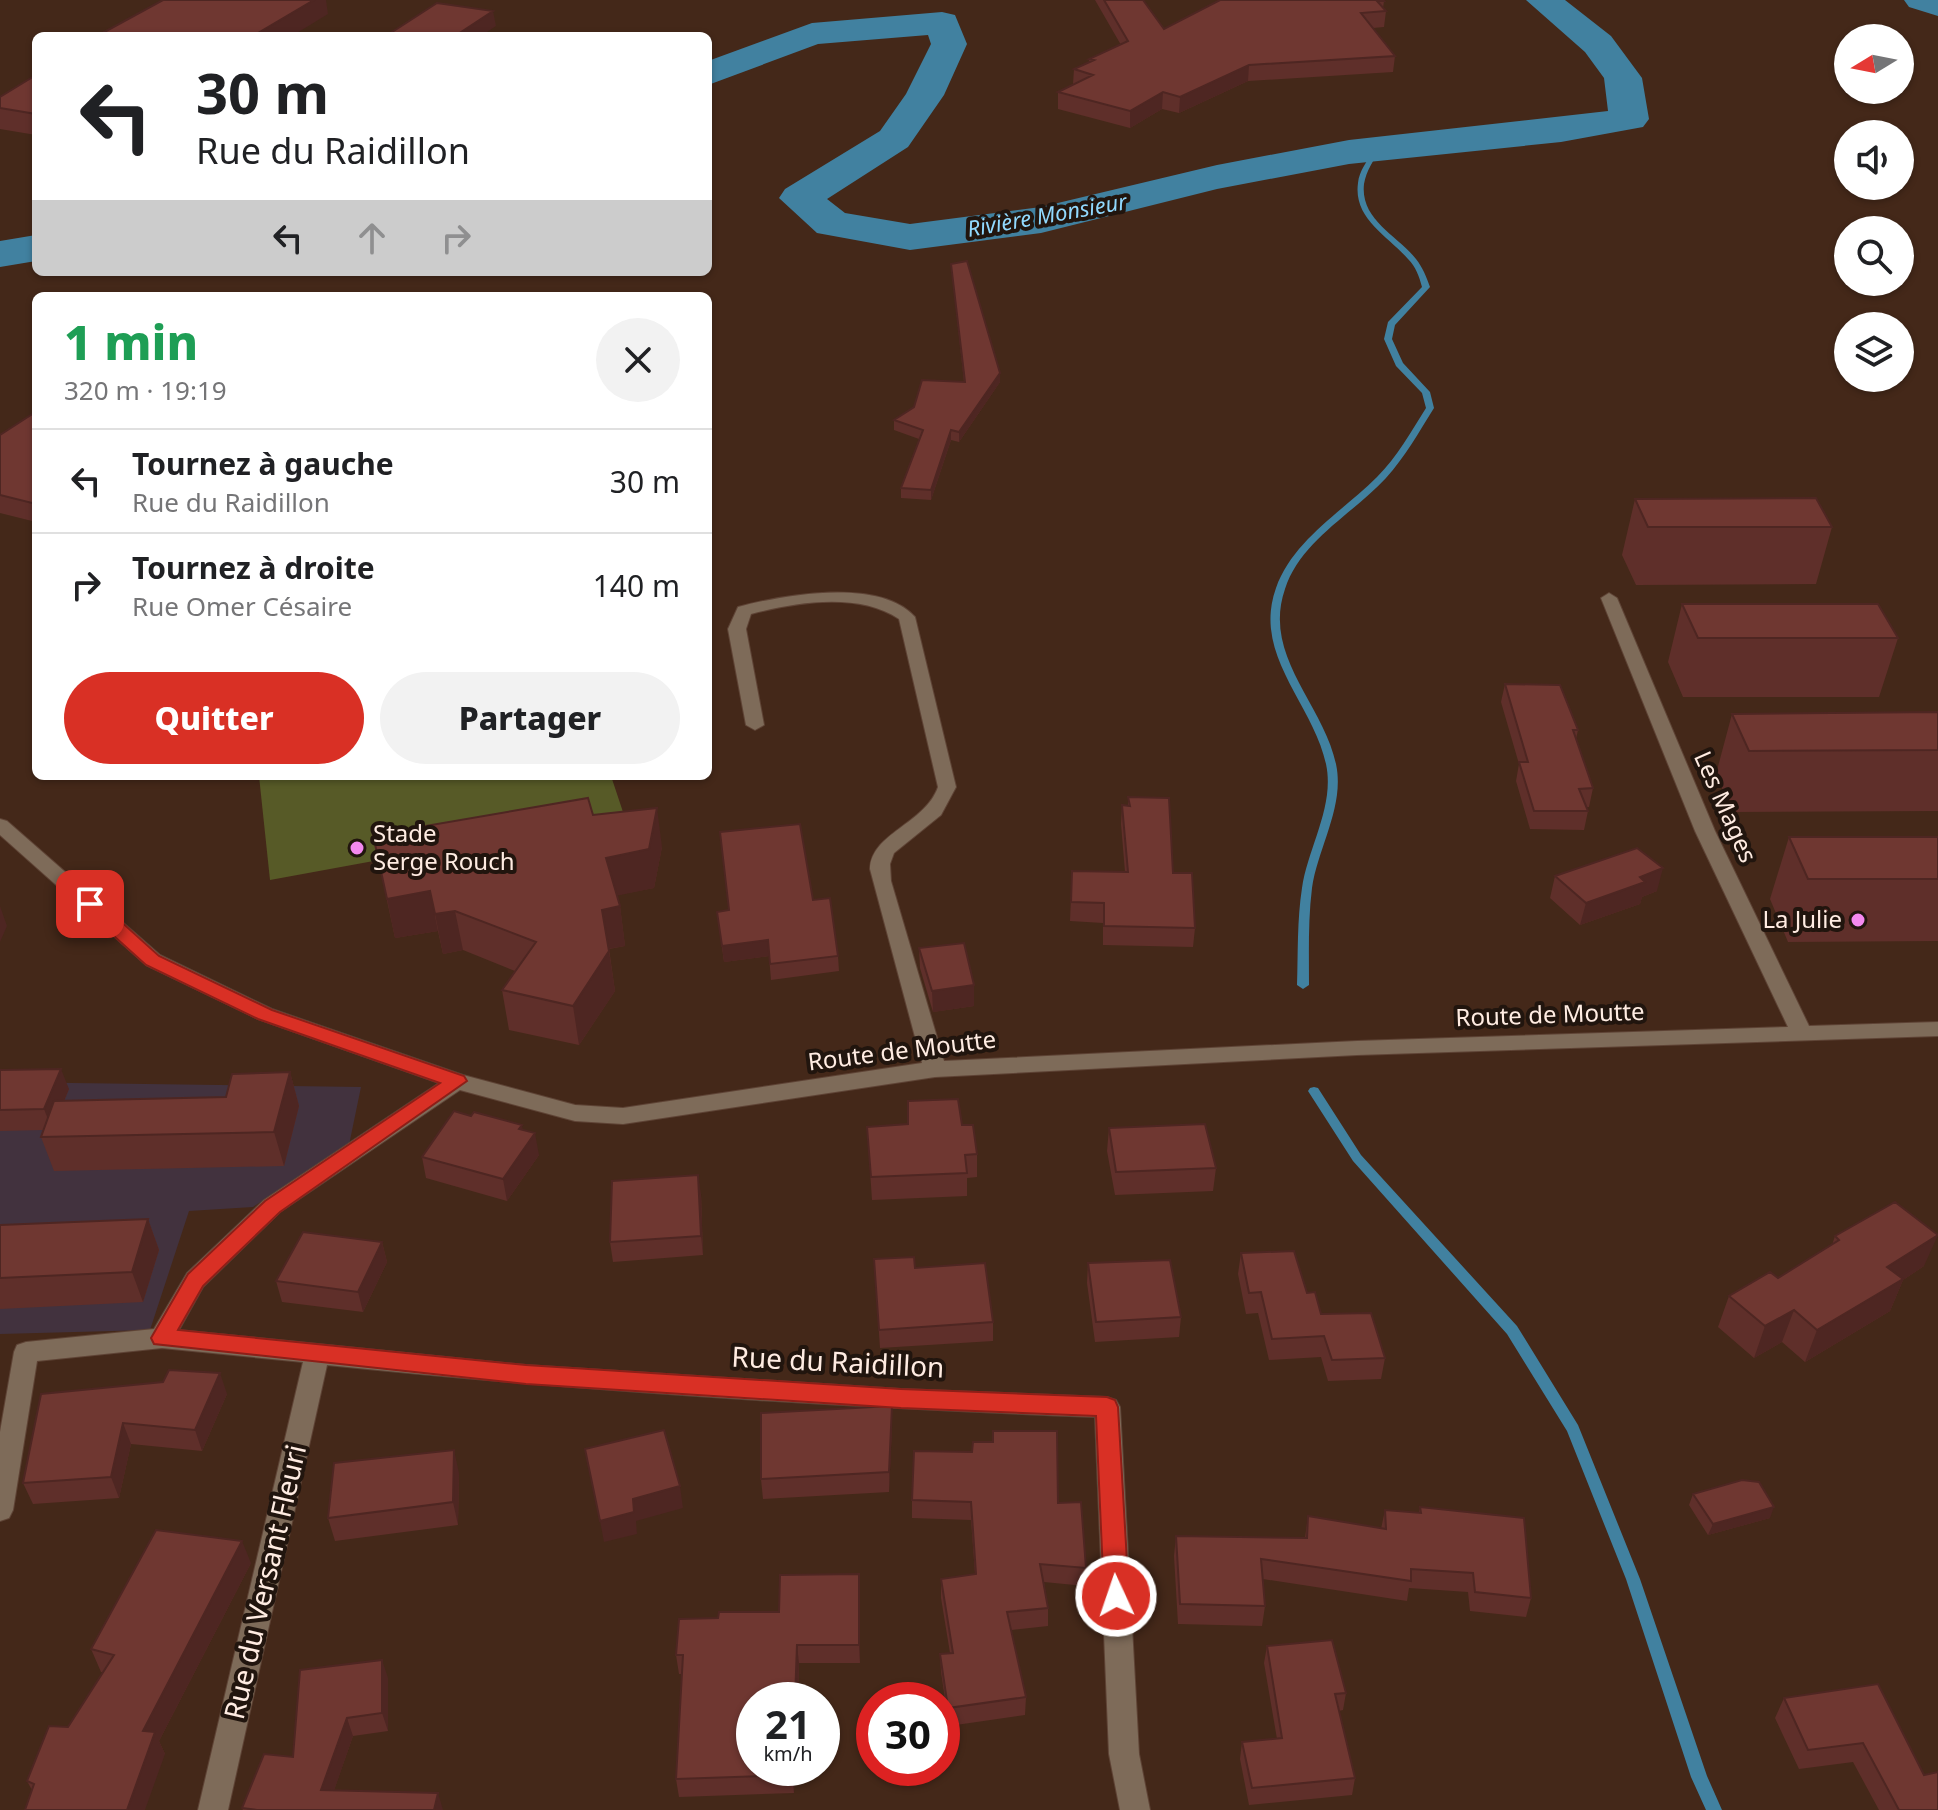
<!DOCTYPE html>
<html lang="fr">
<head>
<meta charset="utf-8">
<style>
	:root { --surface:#fff; --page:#f2f2f2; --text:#202124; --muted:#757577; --line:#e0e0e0; --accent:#d93025 }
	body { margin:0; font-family:"Noto Sans",sans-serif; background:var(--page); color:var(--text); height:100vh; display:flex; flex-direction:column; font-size:30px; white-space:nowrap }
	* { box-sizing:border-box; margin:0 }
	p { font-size:26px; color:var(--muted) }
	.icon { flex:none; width:44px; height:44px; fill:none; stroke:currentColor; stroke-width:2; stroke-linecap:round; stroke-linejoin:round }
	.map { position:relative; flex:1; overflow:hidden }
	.drawer { position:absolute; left:32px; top:292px; width:680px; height:488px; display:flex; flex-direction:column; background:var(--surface); border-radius:12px; box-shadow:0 2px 6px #0004 }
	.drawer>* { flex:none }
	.guide { position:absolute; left:32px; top:32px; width:680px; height:244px; border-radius:12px; box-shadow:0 2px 6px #0004; background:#fff; color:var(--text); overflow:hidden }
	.needle { width:52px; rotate:260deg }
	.controls { position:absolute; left:1834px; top:24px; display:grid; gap:16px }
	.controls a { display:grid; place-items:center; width:80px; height:80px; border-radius:50%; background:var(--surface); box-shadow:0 2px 6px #0004; font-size:40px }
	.speed { position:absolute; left:736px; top:1682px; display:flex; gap:16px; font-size:40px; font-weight:700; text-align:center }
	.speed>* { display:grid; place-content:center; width:104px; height:104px; border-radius:50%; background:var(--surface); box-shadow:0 2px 6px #0004; line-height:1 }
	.speed small { font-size:20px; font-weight:400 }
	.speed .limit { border:12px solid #d22; background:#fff; color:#111 }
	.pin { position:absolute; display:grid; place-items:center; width:68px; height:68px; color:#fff; margin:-34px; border-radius:16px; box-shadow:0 4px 12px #0006 }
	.me { position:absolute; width:88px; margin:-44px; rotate:357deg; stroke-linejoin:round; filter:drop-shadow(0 0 6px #0008) }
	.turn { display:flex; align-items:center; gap:28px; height:168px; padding:0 32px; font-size:36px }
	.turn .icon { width:104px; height:104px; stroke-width:2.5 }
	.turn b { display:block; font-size:56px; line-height:68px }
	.lanes { display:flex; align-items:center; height:76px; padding:0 32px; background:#0003; justify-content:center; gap:40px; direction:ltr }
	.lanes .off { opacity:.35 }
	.round { display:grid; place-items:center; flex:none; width:84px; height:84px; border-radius:42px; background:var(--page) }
	.summary { display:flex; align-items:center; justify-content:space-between; height:136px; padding:0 32px }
	h1 { font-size:48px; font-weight:800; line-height:60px; color:#1e9e55 }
	.primary-button { display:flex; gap:16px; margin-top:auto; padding:16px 32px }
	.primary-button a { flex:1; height:92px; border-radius:48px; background:var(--accent); color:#fff; font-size:32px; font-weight:800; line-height:92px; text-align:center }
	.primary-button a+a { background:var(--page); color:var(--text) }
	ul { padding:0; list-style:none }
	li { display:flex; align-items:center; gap:24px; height:104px; padding:0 32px; border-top:2px solid var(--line) }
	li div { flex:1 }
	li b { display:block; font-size:30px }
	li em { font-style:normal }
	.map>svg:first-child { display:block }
</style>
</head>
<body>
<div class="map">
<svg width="1938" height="1810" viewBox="0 0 1938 1810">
	<rect width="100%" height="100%" fill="#442819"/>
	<!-- education -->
	<path fill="#42323e" d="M0 1082 361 1087 349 1145 253 1207 189 1211 150 1330 0 1334Z"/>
	<!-- green -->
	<path fill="#575a27" d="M259 776H611L624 815 270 880Z"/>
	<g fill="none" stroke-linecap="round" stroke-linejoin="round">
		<!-- stream -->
		<path fill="#4181a0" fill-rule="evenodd" d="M1377 147 1380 149C1374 160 1366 171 1364 184 1360 220 1397 235 1416 259 1423 268 1426 276 1430 287L1395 325 1392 339 1403 363 1430 392 1434 408C1419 432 1405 457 1386 478 1353 514 1301 540 1285 589 1262 656 1323 703 1336 764 1345 806 1318 847 1312 888 1308 920 1309 953 1309 985L1303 989 1297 985C1298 953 1297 920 1302 888 1308 847 1335 806 1326 764 1313 703 1252 655 1276 588 1293 540 1342 512 1377 477 1397 457 1411 432 1426 408L1422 393 1396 366 1384 339 1388 322 1422 287C1419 276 1416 267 1408 259 1388 236 1353 219 1358 183 1359 171 1368 160 1374 149Z
			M1314 1087 1318 1088 1361 1155 1517 1326 1578 1425 1640 1579 1707 1776 1722 1810H1706L1691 1777 1626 1579 1567 1431 1507 1334 1353 1161 1308 1091 1310 1088Z"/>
		<!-- river -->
		<path fill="#4181a0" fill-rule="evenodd" d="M1526 0H1565L1611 36 1642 78 1649 119 1643 127 1561 142 1349 164 1217 189 1041 233 910 250 817 233 779 198 785 189 880 131 906 94 931 44 928 35 818 44 708 85V61L812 23 942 12 955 15 967 44 944 95 908 147 827 199 845 213 910 224 1041 207 1217 165 1349 140 1608 111 1604 78 1585 52Z
			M1904 0H1938V16L1909 7Z
			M36 235V261L0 267V241Z"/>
		<!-- minor casing -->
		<g stroke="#5e4335" stroke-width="2">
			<path id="minor" d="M1609 593 1617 598 1715 831 1809 1026 1938 1022V1036L1357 1055 935 1077 623 1124 575 1121 460 1090 280 1212 203 1287 179 1330 526 1365 901 1389 1107 1397 1116 1400 1120 1407 1139 1754 1150 1810H1120L1109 1754 1095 1417C838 1407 582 1391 327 1365L228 1810H198L303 1362 162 1348 37 1361 13 1510 9 1518 0 1521V1432L14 1352 17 1345 26 1342 154 1329 187 1273 264 1200 439 1083 258 1019 146 965 0 835V819L7 821 160 955 272 1009 463 1075 575 1105 623 1108 922 1063 870 869C871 833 925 824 938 787L899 619C859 592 796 602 751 614L746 629 764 725 755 730 746 725 728 629 738 607C783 595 880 577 915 617L956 787 941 815 894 853 890 864 891 881 944 1061 1357 1041 1788 1027 1695 831 1601 598Z"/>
		</g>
		<!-- minor -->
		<use href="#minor" fill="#7e6b59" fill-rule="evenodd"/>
	</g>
	<!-- wall -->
	<path fill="#5f2f2a" d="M1095 0H1143L1164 29 1384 1 1383 8 1386 11 1384 27 1373 28 1395 56 1393 72 1248 81 1179 113 1162 109 1130 128 1058 109V92L1073 84 1074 69 1089 62V59L1121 45Z
		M36 75V135L0 129V97Z
		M951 264 1000 382 959 442 951 440 931 500 901 498V488L919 439 894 430V420L964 382Z
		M36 413V522L0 513V435Z
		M1635 499 1832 527 1816 584 1636 585 1622 555Z
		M1682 604 1898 638 1879 697H1683L1668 662Z
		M1505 684 1578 730 1576 739 1593 788 1589 807H1586L1588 811 1584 830 1530 829 1516 781 1519 764 1501 702Z
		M1938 712V811L1732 812 1716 774 1732 714Z
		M1128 797 1173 873 1195 928 1193 947 1103 945V923L1070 921 1072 871 1125 872 1121 824 1122 805H1128Z
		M593 815 662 847 654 888 617 895 620 906 625 946 609 949 615 991 579 1045 509 1030 502 990 515 971 463 950 443 954 438 931 395 938 373 835Z
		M1789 837H1938V941L1788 942 1770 899Z
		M1555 876 1657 891 1642 897 1640 904 1580 925 1550 898Z
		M813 900 838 956 839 971 771 980 769 956 724 962 717 912Z
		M919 948 974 985V1006L933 1012 920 968Z
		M0 1070 69 1089 64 1101 226 1097 290 1072 299 1106 284 1166 54 1171 41 1137 43 1130 0 1131Z
		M471 1116 522 1125V1130L539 1155 507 1201 426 1178 422 1157Z
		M962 1125 977 1154V1177L967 1178V1196L872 1200 867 1127Z
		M1109 1128 1216 1168 1213 1191 1115 1195 1107 1151Z
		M701 1194 703 1255 613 1262 610 1242Z
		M148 1219 159 1250 143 1302 0 1309V1225Z
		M1835 1236 1924 1266 1903 1280 1890 1311 1805 1362 1782 1342 1754 1358 1718 1327 1729 1296 1778 1278 1832 1245Z
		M382 1242 387 1262 363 1312 282 1302 276 1281Z
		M1241 1253 1307 1293 1321 1314 1385 1358 1381 1379 1328 1381 1321 1357 1269 1360 1258 1313 1246 1314 1238 1274Z
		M874 1259 915 1268 993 1322V1341L880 1348Z
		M1088 1263 1181 1317 1179 1337 1095 1342 1087 1283Z
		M163 1382 227 1394 202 1451 131 1444 119 1498 33 1504 23 1483Z
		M892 1426 889 1492 763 1499 761 1479Z
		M459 1473 458 1525 335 1541 328 1518Z
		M1693 1494 1770 1518 1708 1535 1689 1505Z
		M912 1500 1058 1503 1086 1568 1085 1586 1044 1582 1048 1608V1626L1011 1630 1026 1697 1025 1715 949 1726 941 1672 940 1654 950 1653 941 1598V1579L975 1574 971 1520 912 1518Z
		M1420 1507 1531 1598 1526 1617 1470 1611 1468 1592 1409 1588 1407 1601 1263 1579 1265 1606 1262 1626 1178 1624 1174 1556 1176 1536 1305 1538 1308 1516 1381 1529 1385 1510 1419 1513Z
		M251 1563 159 1741 165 1754 32 1790 27 1781 68 1727 103 1672H101L91 1649Z
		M859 1574 860 1663H799L798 1700H754L795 1768 794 1793 679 1797 676 1779 682 1674H679L676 1655 779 1612Z
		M1267 1646 1346 1693 1343 1710 1339 1711 1355 1778 1352 1795 1249 1805 1240 1759 1242 1742 1277 1739 1264 1663Z
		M388 1678V1731L353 1736 334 1790 443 1810H243L242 1808 293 1757Z
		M1784 1698 1924 1775 1938 1810H1879L1853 1762 1799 1769 1775 1718Z"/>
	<!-- shaded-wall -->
	<path fill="#4e2622" d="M314 0H326L328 14 292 36H253Z
		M493 11 496 26 481 36H455Z
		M1249 65 1248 81 1179 113 1180 97Z
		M1163 92 1162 109 1130 128V111Z
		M1000 373V382L959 442V432Z
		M951 430V440L931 500V490Z
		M36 501V514L32 503Z
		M147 776H167L148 779Z
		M657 808 662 847 654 888 611 897 606 858Z
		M1663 868 1657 891 1642 897 1640 904 1580 925 1586 903 1640 877Z
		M430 891 438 931 395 938 387 899Z
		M0 906 7 926 0 942Z
		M620 906 625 946 607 949 602 910Z
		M455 911 463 950 443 954 435 914Z
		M768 940 769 956 724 962 722 946Z
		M609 951 615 991 579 1045 573 1006Z
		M974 985V1006L933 1012 932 991Z
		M61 1069 69 1089 52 1130 44 1109Z
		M290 1072 299 1106 284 1166 274 1132Z
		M522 1125 525 1146 535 1133 539 1155 507 1201 503 1179Z
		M698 1175 701 1194 703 1255 701 1236Z
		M148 1219 159 1250 143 1302 132 1272Z
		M1938 1235 1924 1266 1903 1280 1890 1311 1805 1362 1817 1330 1887 1267Z
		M382 1242 387 1262 363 1312 358 1292Z
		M1794 1310 1782 1342 1754 1358 1765 1326Z
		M220 1373 227 1394 202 1451 195 1430Z
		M892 1406V1426L889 1492V1472Z
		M123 1423 131 1444 119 1498 111 1477Z
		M454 1450 459 1473 458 1525 453 1502Z
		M680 1486 683 1508 636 1521 637 1534 604 1542 600 1521 633 1499Z
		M1774 1507 1770 1518 1708 1535 1713 1524Z
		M242 1541 251 1563 159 1741 165 1754 145 1810H127L143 1731Z
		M859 1574 860 1593V1663L859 1645Z
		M797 1645 799 1663 798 1700H795Z
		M382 1660 388 1678V1731L382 1713Z
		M347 1718 353 1736 328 1808 321 1790Z
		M793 1768H795L794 1793 792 1775Z
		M438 1793 443 1810H434Z"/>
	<!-- building -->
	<path fill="#6f3731" stroke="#4e2622" stroke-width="2" d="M163 0H314L253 36H97Z
		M1104 0H1143L1164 29 1220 0H1383L1384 1H1377L1386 11 1361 13 1395 56 1249 65 1180 97 1163 92 1130 111 1058 92 1093 75 1074 69 1094 60 1089 59 1128 41Z
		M437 3 493 11 455 36H386Z
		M36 75V114L0 108V97Z
		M967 261 1000 373 959 432 951 430 931 490 901 488 923 430 894 420 914 407 922 380 965 382 951 264Z
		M34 413H36V501L32 503 0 495V435Z
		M1816 498 1832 527H1648L1635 499Z
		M1682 604H1878L1898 638H1698Z
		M1505 684 1560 685 1578 730H1573L1593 788 1579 789 1588 811H1534L1519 762H1528Z
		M1938 712V750L1749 751 1732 714Z
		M1128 797 1169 798 1173 873H1192L1195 928 1104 926V903L1071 902 1072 871 1128 872 1122 805 1130 806Z
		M588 798 593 815 657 808 649 849 606 858 620 906 602 910 609 951 573 1006 502 990 536 942 455 911 435 914 430 891 387 899 373 835Z
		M800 824 813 900 830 898 838 956 770 964 768 940 722 946 717 912 729 910 720 832Z
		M1789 837H1938V879H1808Z
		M1637 848 1663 868 1640 877 1645 882 1586 903 1555 876Z
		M964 943 974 985 932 991 919 948Z
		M61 1069 44 1109 0 1110V1070Z
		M290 1072 274 1132 41 1137 54 1101 226 1097 232 1074Z
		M958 1099 962 1125H973L977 1154 965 1155 967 1173 871 1177 867 1127 908 1124V1101Z
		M454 1111 471 1116 474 1112 522 1125 519 1129 535 1133 503 1179 422 1157Z
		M1205 1124 1216 1168 1116 1172 1109 1128Z
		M698 1175 701 1236 610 1242 612 1181Z
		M1895 1202 1938 1235 1887 1267 1903 1279 1817 1330 1794 1310 1765 1326 1729 1296 1770 1272 1778 1278 1839 1240 1835 1236Z
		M148 1219 132 1272 0 1278V1225Z
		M303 1232 382 1242 358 1292 276 1281Z
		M1294 1251 1307 1293 1315 1292 1321 1314 1371 1313 1385 1358 1332 1360 1324 1336 1272 1339 1261 1292 1249 1293 1241 1253Z
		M914 1257 915 1268 985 1263 993 1322 879 1330 874 1259Z
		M1170 1260 1181 1317 1096 1322 1088 1263Z
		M169 1370 220 1373 195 1430 123 1423 111 1477 23 1483 41 1394 163 1382Z
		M892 1406 889 1472 761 1479V1413Z
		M664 1430 680 1486 633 1499 634 1512 600 1521 585 1449Z
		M993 1431H1057L1058 1503 1081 1502 1086 1568 1040 1564 1048 1608 1007 1612 1026 1697 948 1708 940 1654 953 1653 941 1579 976 1574 971 1502 912 1500 914 1451 972 1452 973 1442H993Z
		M454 1450 453 1502 328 1518 334 1463Z
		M1742 1480 1759 1482 1774 1507 1713 1524 1693 1494Z
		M1420 1507 1524 1518 1531 1598 1475 1592 1473 1573 1411 1569V1581L1261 1559 1265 1606 1180 1604 1176 1536 1307 1538 1308 1516 1386 1529 1385 1510 1421 1513Z
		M156 1530 242 1541 143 1731 155 1732 127 1810H25L34 1784 27 1781 49 1726 68 1727 114 1655 91 1649Z
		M859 1574V1645H797L795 1700H754V1768H793L792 1775 676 1779 683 1655H676L679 1619 718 1618 719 1612H779L780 1575Z
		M1332 1640 1346 1693 1335 1694 1355 1778 1252 1788 1242 1742 1282 1738 1267 1646Z
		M382 1660V1713L347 1718 321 1790 438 1793 434 1810H257L242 1808 264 1754 293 1757 300 1670Z
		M1878 1684 1924 1775 1938 1772V1810H1899L1863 1743 1808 1750 1784 1698Z"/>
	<!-- route -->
	<path fill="#d93025" stroke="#8d1f18" stroke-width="2" d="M90 899 97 900 159 956 272 1010 464 1076 467 1081 280 1212 203 1286 178 1330 526 1365 901 1389 1107 1397 1115 1400 1118 1407 1129 1596 1125 1604 1116 1607 1108 1604 1104 1596 1096 1416 901 1408 526 1384 154 1344 151 1338 188 1274 265 1201 440 1083 258 1019 146 965 84 909 81 904 84 900Z"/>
	<!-- markers -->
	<g fill="#f489ef" stroke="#21150e" stroke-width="3">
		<circle cx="357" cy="848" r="8"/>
		<circle cx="1858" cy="920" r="8"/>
	</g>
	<g text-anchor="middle" stroke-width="8" stroke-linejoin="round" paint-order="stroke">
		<!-- far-water labels -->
		<g font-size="22" font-style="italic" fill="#91d9fe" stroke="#21150e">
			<text transform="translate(1047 215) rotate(-10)" y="8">Rivière Monsieur</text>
		</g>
		<!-- street labels -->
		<g font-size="24" fill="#ffece2" stroke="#21150e">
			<text transform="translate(1725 807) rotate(66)" y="8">Les Mages</text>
			<text transform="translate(1550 1015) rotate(-2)" y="8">Route de Moutte</text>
			<text transform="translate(902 1051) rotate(-7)" y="8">Route de Moutte</text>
		</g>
		<!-- poi labels -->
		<g font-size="24" fill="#ffece2" stroke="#21150e" text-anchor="start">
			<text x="373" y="842">Stade<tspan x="373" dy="28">Serge Rouch</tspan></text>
			<text x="1842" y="928" text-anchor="end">La Julie</text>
		</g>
		<!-- near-street labels -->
		<g font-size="28" fill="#ffece2" stroke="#21150e">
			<text transform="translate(838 1362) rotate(3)" y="10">Rue du Raidillon</text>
			<text transform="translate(265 1582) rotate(-77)" y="10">Rue du Versant Fleuri</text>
		</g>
	</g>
</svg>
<div class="controls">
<a><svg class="needle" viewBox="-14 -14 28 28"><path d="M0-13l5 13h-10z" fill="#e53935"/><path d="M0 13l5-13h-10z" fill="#757577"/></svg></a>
<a><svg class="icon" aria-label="sound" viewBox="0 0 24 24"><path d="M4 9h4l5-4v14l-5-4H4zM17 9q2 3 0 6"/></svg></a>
<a><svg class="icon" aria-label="search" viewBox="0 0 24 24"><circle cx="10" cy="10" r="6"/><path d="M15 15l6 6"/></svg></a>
<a><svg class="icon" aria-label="layers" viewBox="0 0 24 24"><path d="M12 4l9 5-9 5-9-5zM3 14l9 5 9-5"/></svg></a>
</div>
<div class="speed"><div>21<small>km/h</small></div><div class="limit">30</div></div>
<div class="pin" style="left:90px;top:904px;background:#d93025"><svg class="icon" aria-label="arrive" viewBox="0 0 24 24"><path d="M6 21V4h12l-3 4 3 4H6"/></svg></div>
<svg class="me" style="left:1116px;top:1596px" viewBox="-20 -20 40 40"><circle r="17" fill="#d93025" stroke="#fff" stroke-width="3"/><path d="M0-11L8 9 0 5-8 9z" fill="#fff"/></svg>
<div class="guide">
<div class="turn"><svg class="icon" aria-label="left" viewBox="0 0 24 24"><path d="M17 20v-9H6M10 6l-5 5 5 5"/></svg><div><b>30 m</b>Rue du Raidillon</div></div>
<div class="lanes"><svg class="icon" aria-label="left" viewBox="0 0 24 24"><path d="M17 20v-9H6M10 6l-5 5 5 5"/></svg><svg class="icon off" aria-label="ahead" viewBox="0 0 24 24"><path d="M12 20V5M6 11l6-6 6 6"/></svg><svg class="icon off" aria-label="right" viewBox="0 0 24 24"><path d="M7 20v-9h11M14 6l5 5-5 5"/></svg></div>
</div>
<section class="drawer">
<div class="summary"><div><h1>1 min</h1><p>320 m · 19:19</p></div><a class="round"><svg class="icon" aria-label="close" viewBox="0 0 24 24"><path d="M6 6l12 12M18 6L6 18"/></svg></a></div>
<ul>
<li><svg class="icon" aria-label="left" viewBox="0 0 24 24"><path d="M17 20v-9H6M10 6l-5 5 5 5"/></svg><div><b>Tournez à gauche</b><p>Rue du Raidillon</p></div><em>30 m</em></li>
<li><svg class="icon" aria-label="right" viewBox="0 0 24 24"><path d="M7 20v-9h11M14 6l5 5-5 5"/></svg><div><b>Tournez à droite</b><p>Rue Omer Césaire</p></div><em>140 m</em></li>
</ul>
<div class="primary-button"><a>Quitter</a><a>Partager</a></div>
</section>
</div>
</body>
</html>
